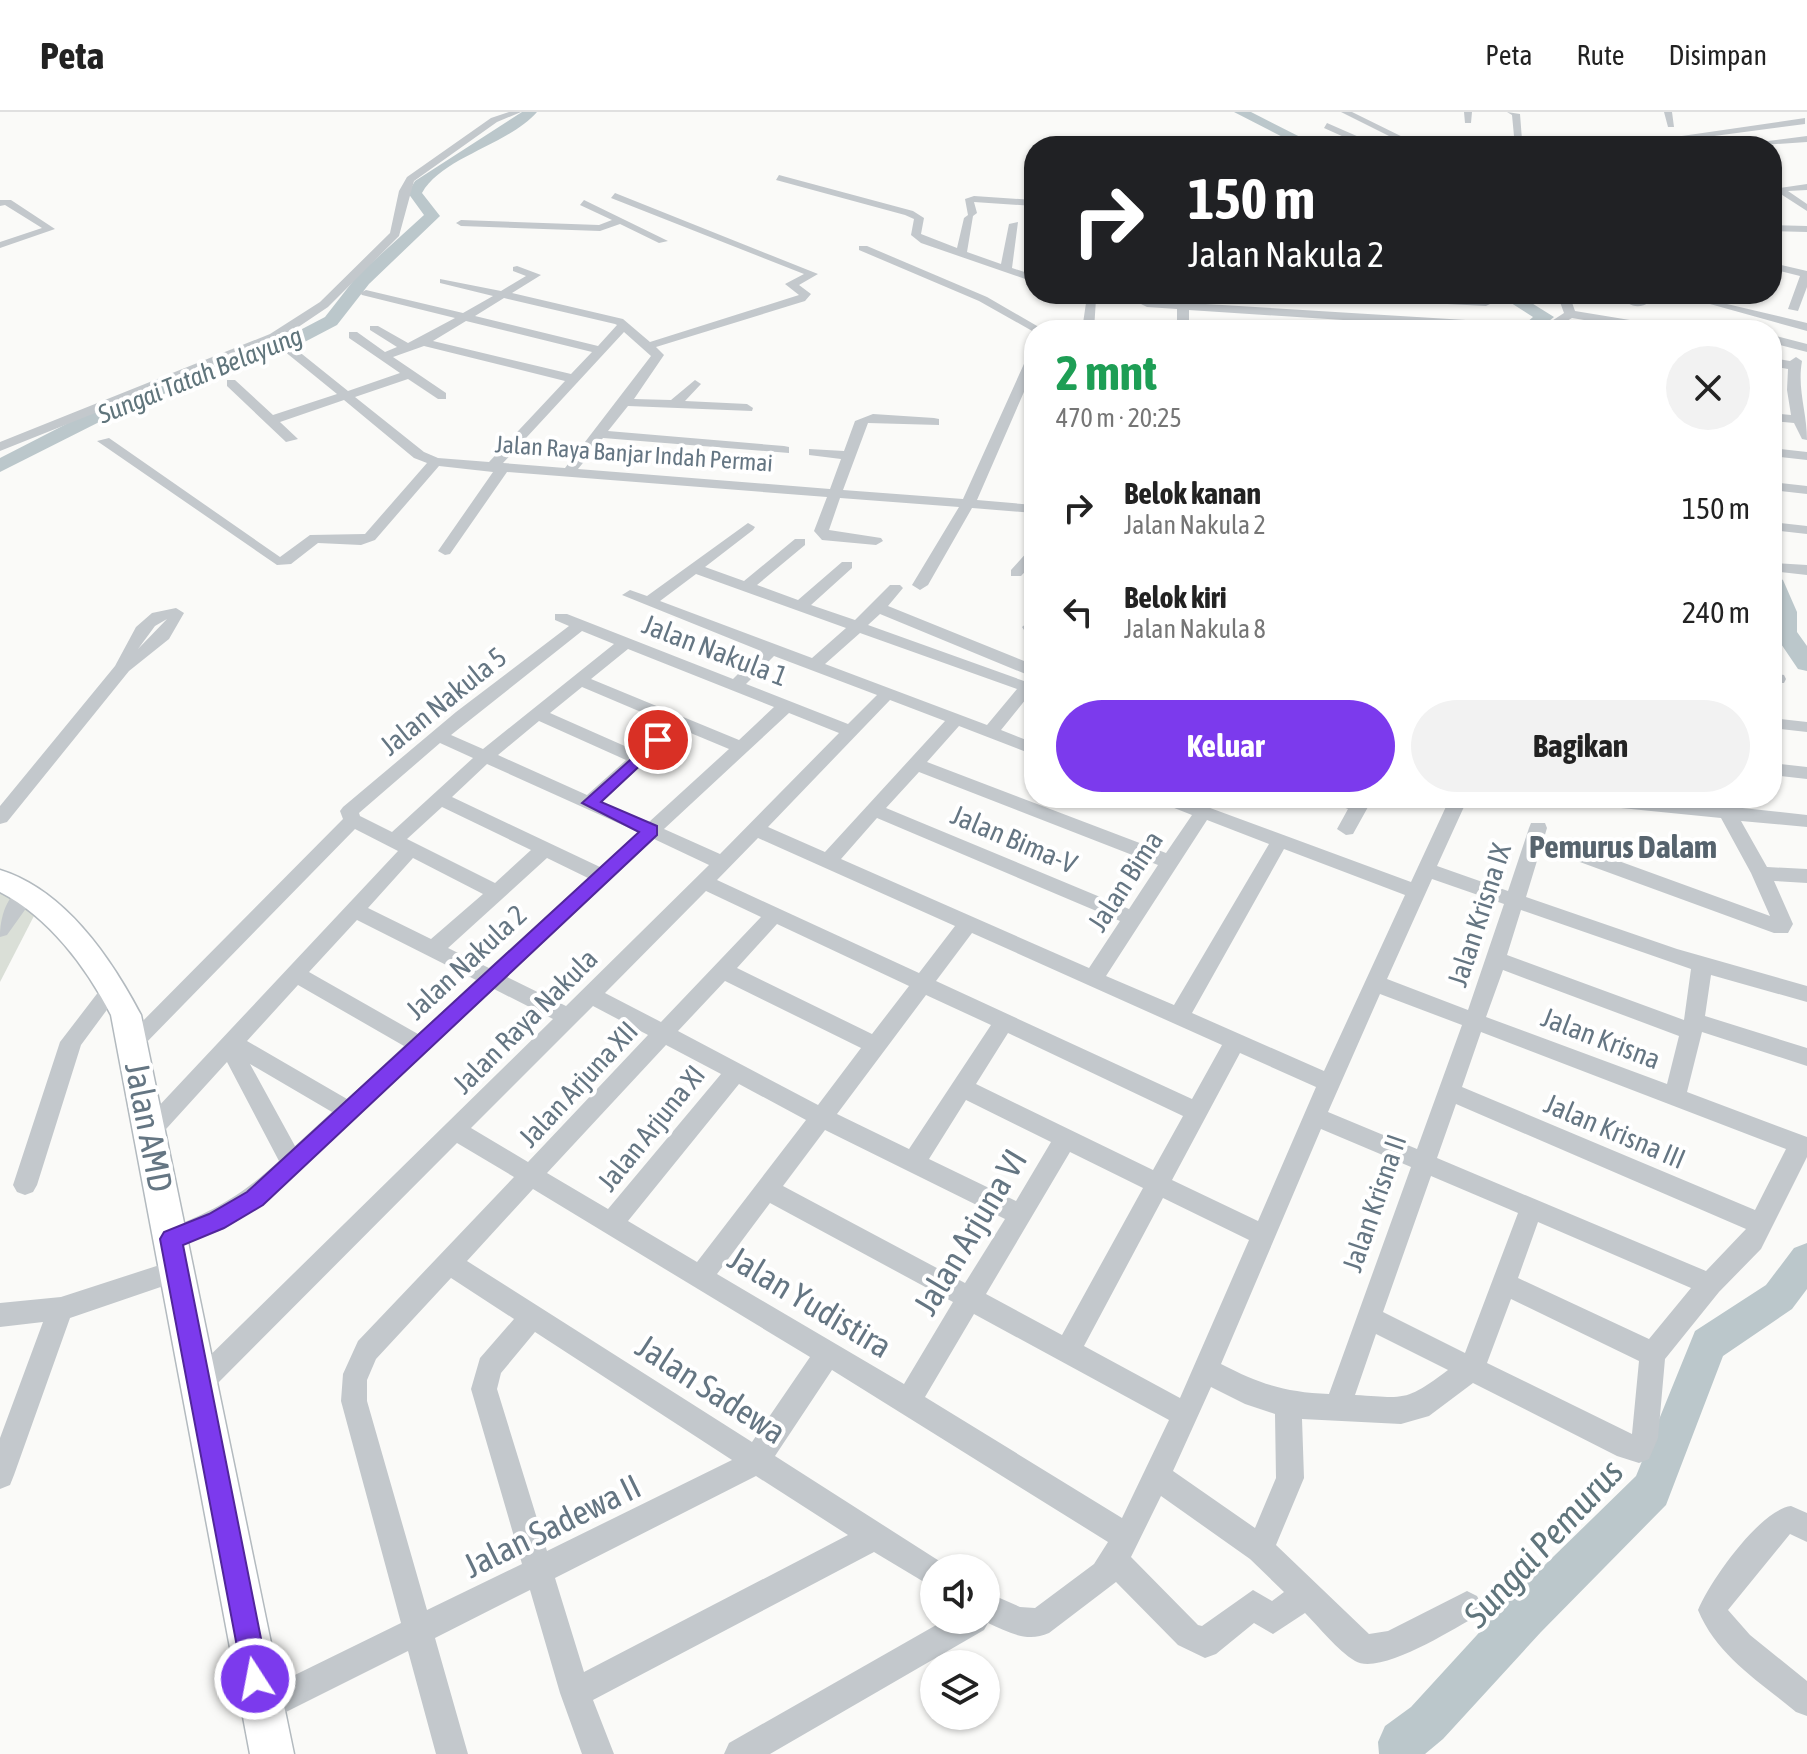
<!DOCTYPE html>
<html lang="id">
<head>
<meta charset="utf-8">
<style>
	:root { --surface:#fff; --page:#f2f2f2; --text:#222; --muted:#767676; --line:#e0e0e0; --accent:#7c3aed }
	body { margin:0; font-family:"Asap Condensed",sans-serif; background:var(--page); color:var(--text); height:100vh; display:flex; flex-direction:column; font-size:30px; white-space:nowrap }
	* { box-sizing:border-box; margin:0 }
	p { font-size:26px; color:var(--muted) }
	.icon { flex:none; width:44px; height:44px; fill:none; stroke:currentColor; stroke-width:2; stroke-linecap:round; stroke-linejoin:round }
	.map { position:relative; flex:1; overflow:hidden }
	.sheet { position:absolute; left:1024px; top:208px; width:758px; height:488px; display:flex; flex-direction:column; background:var(--surface); border-radius:32px; box-shadow:0 2px 6px #0004 }
	.sheet>* { flex:none }
	.hud { position:absolute; left:1024px; top:24px; width:758px; height:168px; border-radius:32px; box-shadow:0 2px 6px #0004; background:#202124; color:#fff; overflow:hidden }
	.buttons { position:absolute; left:920px; top:1442px; display:grid; gap:16px }
	.buttons a { display:grid; place-items:center; width:80px; height:80px; border-radius:50%; background:var(--surface); box-shadow:0 2px 6px #0004; font-size:40px }
	.pin { position:absolute; display:grid; place-items:center; width:68px; height:68px; color:#fff; margin:-34px; border:4px solid #fff; border-radius:50%; box-shadow:0 2px 8px #0007 }
	.me { position:absolute; width:88px; margin:-44px; rotate:349deg; stroke-linejoin:round; filter:drop-shadow(0 0 6px #0008) }
	.turn { display:flex; align-items:center; gap:28px; height:168px; padding:0 32px; font-size:36px }
	.turn .icon { width:104px; height:104px; stroke-width:2.5 }
	.turn b { display:block; font-size:56px; line-height:68px }
	.round { display:grid; place-items:center; flex:none; width:84px; height:84px; border-radius:42px; background:var(--page) }
	.headline { display:flex; align-items:center; justify-content:space-between; height:136px; padding:0 32px }
	h1 { font-size:48px; font-weight:700; line-height:60px; color:#1e9e55 }
	.primary-button { display:flex; gap:16px; margin-top:auto; padding:16px 32px }
	.primary-button a { flex:1; height:92px; border-radius:48px; background:var(--accent); color:#fff; font-size:32px; font-weight:700; line-height:92px; text-align:center }
	.primary-button a+a { background:var(--page); color:var(--text) }
	ul { padding:0; list-style:none }
	li { display:flex; align-items:center; gap:24px; height:104px; padding:0 32px }
	li div { flex:1 }
	li b { display:block; font-size:30px }
	li em { font-style:normal }
	header { display:flex; align-items:center; gap:48px; box-sizing:border-box; height:112px; padding:0 40px; background:var(--surface); border-bottom:2px solid var(--line) }
	header strong { font-size:38px }
	nav { display:flex; gap:44px; margin-inline-start:auto; font-size:28px }
	.map>svg:first-child { display:block }
</style>
</head>
<body>
<header>
<strong>Peta</strong>
<nav><a>Peta</a><a>Rute</a><a>Disimpan</a></nav>
</header>
<div class="map">
<svg width="1807" height="1642" viewBox="0 0 1807 1642">
	<rect width="100%" height="100%" fill="#fafaf8"/>
	<!-- green -->
	<path fill="#dadfd7" d="M0 773 36 800 0 870Z"/>
	<g fill="none" stroke-linecap="round" stroke-linejoin="round">
		<!-- river -->
		<path fill="#bbc7cb" fill-rule="evenodd" d="M522 0H537C508 33 442 45 422 81L440 104 369 172 337 213 295 235 133 293 0 360V346L119 285 283 227 325 205 357 164 424 103 408 81 415 69Z
			M1234 0H1251L1318 34H1300Z
			M1497 182H1517L1554 205 1538 218H1518L1533 205Z
			M1772 461 1783 468 1797 500V520L1807 534V559L1798 557 1773 520Z
			M1807 1131V1177L1792 1197 1723 1244 1666 1393 1541 1520 1443 1627 1425 1642H1379L1378 1630 1385 1614 1411 1595 1509 1488 1636 1364 1695 1219 1766 1173 1794 1136Z"/>
		<!-- secondary casing -->
		<g stroke="#b3babf" stroke-width="3">
			<path id="secondary" d="M0 758C65 778 111 846 141 903L294 1642H250L111 903C86 855 49 805 0 780Z"/>
		</g>
		<!-- street -->
		<path fill="#c3c8cc" fill-rule="evenodd" d="M509 0H521L497 10 414 69 399 124 328 195 282 226 348 279 400 261 349 226V220H357L385 240 397 235 370 218V214H378L408 231 455 206 362 183 360 181 366 178 463 201 493 184 440 171V167L501 179 526 164 513 159V155L517 154 541 163 512 181 623 207 650 230 799 183 785 172 804 162 611 86 615 81 818 162 799 173 811 182 805 189 656 235 664 243 634 287 671 288 695 268 701 272 685 289 747 292 753 296 752 299 628 294 608 319 784 334 789 335V341L603 326 578 357 830 377 841 347 809 343V337L844 339 855 309 873 302 934 306 939 307V313L868 311 843 378 963 387 1028 243 1034 239V257L977 388 1034 393V401L972 396 928 473 920 478 912 473 959 395 840 386 829 418 881 426 883 429 876 433 822 428 814 419 827 385 507 360 450 442 445 443 438 439 493 360 439 354 375 428 361 433 318 431 291 452 277 453 97 329 109 326 280 445 310 423 365 422 427 351 414 346 344 288 280 310 298 327 286 330 227 274V268H235L273 303 337 282 273 230 0 339V330L270 222 320 190 390 121 399 79 407 65 491 6ZM504 186 615 212 617 213 598 234 475 204ZM466 209 592 240 571 262 433 229ZM624 220 651 244 565 356 503 351ZM424 234 565 269 489 350 438 346 424 340 355 285 408 267 438 287H446V281L393 245Z
			M1341 0H1352L1421 34H1409Z
			M1464 0H1472L1471 11H1465Z
			M1507 0 1520 2 1522 28 1478 34 1514 24 1512 3Z
			M1664 0H1672L1674 15H1668Z
			M1805 6V12L1639 34H1613Z
			M1327 11 1375 32 1377 34H1364L1324 16Z
			M1807 24V30L1747 34 1752 31Z
			M779 63 913 99 924 106 921 122 957 136 964 106 968 103 965 87 974 84 1034 88V94L974 90 977 101 973 104 967 140 1001 152 1009 112 1018 110 1012 156 1034 163V170L921 131 911 123 914 107 905 103 776 68Z
			M1807 72V78L1788 79 1807 92V99L1773 77Z
			M0 88H11L55 117 0 136V130L42 116 5 93 0 94Z
			M584 88 668 129 659 131 620 112 600 119 461 114 456 111 461 108 599 113 612 108 580 93Z
			M1772 113 1807 114V120L1772 119Z
			M859 134H867L987 185 1044 218 1034 220 979 189 859 138Z
			M1772 151 1807 159V175L1798 199 1788 197 1800 164 1772 157Z
			M1068 182H1084L1096 187 1094 218H1082L1086 191Z
			M1177 182H1189V191L1482 209 1488 213 1482 217 1189 198V218C1166 218 1115 223 1097 212L1103 208 1177 214V197L1147 195 1141 192 1147 189 1177 190Z
			M1378 182 1486 188 1492 191 1486 194 1332 186 1326 183Z
			M1557 182H1569L1575 199 1642 210 1644 218 1572 206 1552 218H1538L1564 201Z
			M1646 182H1659C1651 191 1639 199 1628 191Z
			M1710 188 1807 211V219L1710 192Z
			M1738 213 1747 218H1733Z
			M1772 223 1807 232V240L1772 231Z
			M1796 245 1802 249C1797 277 1807 300 1807 328L1802 327 1794 311 1772 309V301L1791 303 1787 278 1788 257 1772 254V246L1790 249Z
			M1772 336 1807 340V348L1772 344Z
			M1772 370 1807 374V382L1772 378Z
			M1772 410 1807 414V422L1772 418Z
			M748 411 755 415 753 418 705 455 744 469 795 427H805V433L757 473 798 488 842 450H852V456L811 493 855 508 890 473H900L903 476 888 494 1034 553V583L1030 582 1001 618 1034 631V643L959 614 927 650 1166 741 1192 703 1159 690 1156 686H1183L1411 770 1450 686H1468L1437 754 1508 779 1529 716 1531 711H1545L1547 716 1526 785 1677 837 1807 874V890L1711 863 1705 904 1807 936V954L1702 920 1687 980 1807 1025V1045L1761 1137 1719 1180 1665 1247 1658 1326 1649 1347 1639 1351 1617 1344 1473 1271 1429 1304 1401 1312 1302 1307 1304 1366 1276 1433 1369 1522 1388 1519 1467 1479 1477 1484 1482 1494 1477 1504C1453 1517 1380 1564 1355 1549 1337 1538 1320 1516 1305 1501L1273 1522 1254 1511 1216 1542 1205 1546 1178 1533 1116 1470 1049 1521C1027 1531 1008 1520 988 1511L984 1518 770 1642H724L729 1631 945 1508H986V1480L1020 1495 1035 1496 1094 1452 1108 1430 832 1258 775 1344 944 1452 946 1456H934V1476L874 1440 593 1588 614 1642H582L560 1581 530 1478 435 1526 468 1642H436L408 1539 272 1607 261 1611 250 1607 246 1596 250 1585 401 1511 341 1289 343 1262 358 1229 514 1065 457 1031 207 1282 198 1286 189 1282 185 1273 189 1264 553 907 494 877 263 1093 224 1117 171 1138 162 1135 159 1127 162 1119C212 1100 240 1085 279 1049L227 950 157 1027 149 1030 141 1027 138 1020 141 1013 398 739 355 717 141 936 133 939 125 936 122 930 343 707 340 699 343 695 456 600 569 514 555 508V502H567L733 567 761 539 622 483 630 478 647 484ZM696 462 846 516 812 546 660 489ZM880 502 1028 563H1030L1024 569 868 513ZM582 519 614 532 483 637 451 623ZM860 521 1017 577 987 613 825 552ZM628 537 774 595 739 628 591 567ZM774 544 877 583 848 612 746 572ZM582 575 667 611 636 639 550 601ZM890 588 945 609 825 740 768 715ZM789 601 839 621 720 742 664 717ZM539 609 626 648 587 683 498 643ZM681 617 729 637 649 710 602 690ZM440 631 473 646 392 720 360 704 359 701ZM487 652 638 720 600 755 452 685ZM919 660 1158 753 1129 797 886 696ZM442 695 531 738 495 771 407 727ZM877 706 1120 809 1089 856 841 747ZM1207 708 1269 732 1174 893 1106 864ZM758 726 955 814 919 861 717 768ZM654 727 709 753 566 894 507 865ZM1284 737 1405 783 1324 959 1192 901ZM413 746 483 782 431 827 368 796ZM547 746 588 766 489 856 448 836ZM1432 767 1504 792 1468 898 1387 867ZM706 779 761 805 661 910 605 881ZM1521 798 1691 857 1684 908 1507 843ZM357 808 476 868 418 922 309 860ZM777 812 909 874 872 922 737 856ZM972 821 1222 933 1192 987 936 869ZM1503 858 1679 924 1667 972 1486 905ZM725 869 861 936 818 993 678 919ZM298 873 404 934 347 987 247 929ZM1380 882 1462 913 1417 1037 1328 1000ZM926 883 991 913 909 1037 837 1002ZM593 894 648 923 528 1050 471 1016ZM1481 920 1786 1037 1755 1098 1462 975ZM1008 921 1183 1004 1153 1058 976 972ZM666 933 721 962 608 1097 547 1061ZM1240 941 1316 975 1258 1109 1172 1068ZM250 952 332 1000 295 1034ZM739 972 806 1008 697 1150 628 1109ZM966 988 1051 1030 1016 1089 929 1047ZM1456 992 1746 1117 1706 1159 1437 1046ZM1321 1017 1411 1055 1329 1282C1284 1280 1260 1272 1221 1252ZM825 1018 1005 1107 965 1171 783 1074ZM1070 1040 1143 1076 1062 1223 986 1182ZM1431 1064 1518 1101 1465 1241 1383 1200ZM533 1077 810 1245 752 1330 467 1149ZM1163 1086 1249 1128 1180 1286 1084 1234ZM770 1091 953 1190 904 1272 717 1162ZM1538 1110 1691 1176 1649 1227 1518 1166ZM451 1166 514 1207 480 1246 471 1277 522 1452 427 1498 367 1289V1268L376 1247ZM1511 1187 1639 1249 1632 1322 1487 1251ZM974 1202 1169 1308 1122 1406 925 1285ZM535 1220 732 1348 547 1439 497 1277 501 1261ZM1376 1222 1448 1258C1405 1290 1406 1286 1355 1283ZM1211 1275 1245 1292 1275 1302 1276 1366 1255 1416 1173 1359ZM756 1364 848 1423 584 1560 555 1466ZM1161 1384 1250 1447 1284 1480 1272 1489 1253 1478 1202 1514 1198 1513 1131 1445Z
			M1034 437V450L1021 464H1011V458L1029 438Z
			M1772 451 1807 453V463L1772 459Z
			M176 496 184 501 169 527 129 559 7 710 0 712V694L115 554 136 515 152 501ZM167 507 138 537 155 514Z
			M1034 505V526L1028 524 1022 515Z
			M1772 561 1784 563 1786 567 1784 571H1772Z
			M1772 606 1807 610V620L1772 616Z
			M1772 651 1807 655V667L1772 663Z
			M1327 686H1373L1353 722 1346 723 1337 717 1348 697 1330 690Z
			M1614 686 1714 693 1710 686H1728L1733 695 1807 703V715L1741 709 1767 755 1807 757V771L1774 769 1793 812 1788 821H1774L1547 738 1545 733 1547 728H1561L1770 804 1751 761 1721 706 1621 696 1615 694 1612 690Z
			M27 774 37 781 7 823 0 825C0 807 6 780 27 774Z
			M113 868 120 870 123 876 81 933 37 1073 33 1080 25 1083 17 1080 13 1073 60 930 106 870Z
			M175 1148 184 1151 187 1159 184 1167 70 1206 14 1363 10 1373 0 1377V1326L43 1210 0 1215V1191L61 1185Z
			M1791 1394 1807 1401V1430L1790 1422 1728 1498 1750 1523 1807 1569V1604L1796 1600C1759 1569 1717 1544 1698 1498 1710 1469 1760 1398 1791 1394Z"/>
		<!-- secondary -->
		<use href="#secondary" fill="#fff" fill-rule="evenodd"/>
	</g>
	<!-- route -->
	<path fill="#7c3aed" stroke="#51269a" stroke-width="2" d="M658 623 663 625V632L601 690 657 714V723L263 1093 224 1116 183 1133 269 1567 265 1577 255 1581 245 1577 160 1127 164 1120 209 1102 247 1080 639 720 582 691Z"/>
	<g text-anchor="middle" stroke-width="8" stroke-linejoin="round" paint-order="stroke">
		<!-- far-street labels -->
		<g font-size="24" fill="#657683" stroke="#fff">
			<text transform="translate(634 342) rotate(4)" y="8">Jalan Raya Banjar Indah Permai</text>
		</g>
		<!-- far-water labels -->
		<g font-size="26" font-style="italic" fill="#60757c" stroke="#fff">
			<text transform="translate(200 263) rotate(-22)" y="9">Sungai Tatah Belayung</text>
		</g>
		<!-- street labels -->
		<g font-size="28" fill="#657683" stroke="#fff">
			<text transform="translate(715 538) rotate(21)" y="10">Jalan Nakula 1</text>
			<text transform="translate(443 589) rotate(-39)" y="10">Jalan Nakula 5</text>
			<text transform="translate(1014 727) rotate(23)" y="10">Jalan Bima-V</text>
			<text transform="translate(1125 769) rotate(-57)" y="10">Jalan Bima</text>
			<text transform="translate(1479 803) rotate(-72)" y="10">Jalan Krisna IX</text>
			<text transform="translate(466 850) rotate(-43)" y="10">Jalan Nakula 2</text>
			<text transform="translate(525 909) rotate(-45)" y="10">Jalan Raya Nakula</text>
			<text transform="translate(1601 926) rotate(21)" y="10">Jalan Krisna</text>
			<text transform="translate(578 972) rotate(-47)" y="10">Jalan Arjuna XII</text>
			<text transform="translate(651 1016) rotate(-51)" y="10">Jalan Arjuna XI</text>
			<text transform="translate(1615 1019) rotate(23)" y="10">Jalan Krisna III</text>
			<text transform="translate(1374 1091) rotate(-71)" y="10">Jalan Krisna II</text>
		</g>
		<!-- quarter labels -->
		<g font-size="32" font-weight="bold" fill="#57646e" stroke="#fff">
			<text x="1623" y="746">Pemurus Dalam</text>
		</g>
		<!-- near-street labels -->
		<g font-size="34" fill="#657683" stroke="#fff">
			<text transform="translate(149 1015) rotate(79)" y="12">Jalan AMD</text>
			<text transform="translate(970 1120) rotate(-59)" y="12">Jalan Arjuna VI</text>
			<text transform="translate(810 1190) rotate(31)" y="12">Jalan Yudistira</text>
			<text transform="translate(711 1277) rotate(33)" y="12">Jalan Sadewa</text>
			<text transform="translate(552 1414) rotate(-26)" y="12">Jalan Sadewa II</text>
		</g>
		<!-- near-water labels -->
		<g font-size="36" font-style="italic" fill="#60757c" stroke="#fff">
			<text transform="translate(1543 1431) rotate(-47)" y="13">Sungai Pemurus</text>
		</g>
	</g>
</svg>
<div class="buttons">
<a><svg class="icon" aria-label="sound" viewBox="0 0 24 24"><path d="M4 9h4l5-4v14l-5-4H4zM17 9q2 3 0 6"/></svg></a>
<a><svg class="icon" aria-label="layers" viewBox="0 0 24 24"><path d="M12 4l9 5-9 5-9-5zM3 14l9 5 9-5"/></svg></a>
</div>
<div class="pin" style="left:658px;top:628px;background:#d93025"><svg class="icon" aria-label="arrive" viewBox="0 0 24 24"><path d="M6 21V4h12l-3 4 3 4H6"/></svg></div>
<svg class="me" style="left:255px;top:1567px" viewBox="-20 -20 40 40"><circle r="17" fill="#7c3aed" stroke="#fff" stroke-width="3"/><path d="M0-11L8 9 0 5-8 9z" fill="#fff"/></svg>
<div class="hud">
<div class="turn"><svg class="icon" aria-label="right" viewBox="0 0 24 24"><path d="M7 20v-9h11M14 6l5 5-5 5"/></svg><div><b>150 m</b>Jalan Nakula 2</div></div>
</div>
<section class="sheet">
<div class="headline"><div><h1>2 mnt</h1><p>470 m · 20:25</p></div><a class="round"><svg class="icon" aria-label="close" viewBox="0 0 24 24"><path d="M6 6l12 12M18 6L6 18"/></svg></a></div>
<ul>
<li><svg class="icon" aria-label="right" viewBox="0 0 24 24"><path d="M7 20v-9h11M14 6l5 5-5 5"/></svg><div><b>Belok kanan</b><p>Jalan Nakula 2</p></div><em>150 m</em></li>
<li><svg class="icon" aria-label="left" viewBox="0 0 24 24"><path d="M17 20v-9H6M10 6l-5 5 5 5"/></svg><div><b>Belok kiri</b><p>Jalan Nakula 8</p></div><em>240 m</em></li>
</ul>
<div class="primary-button"><a>Keluar</a><a>Bagikan</a></div>
</section>
</div>
</body>
</html>
